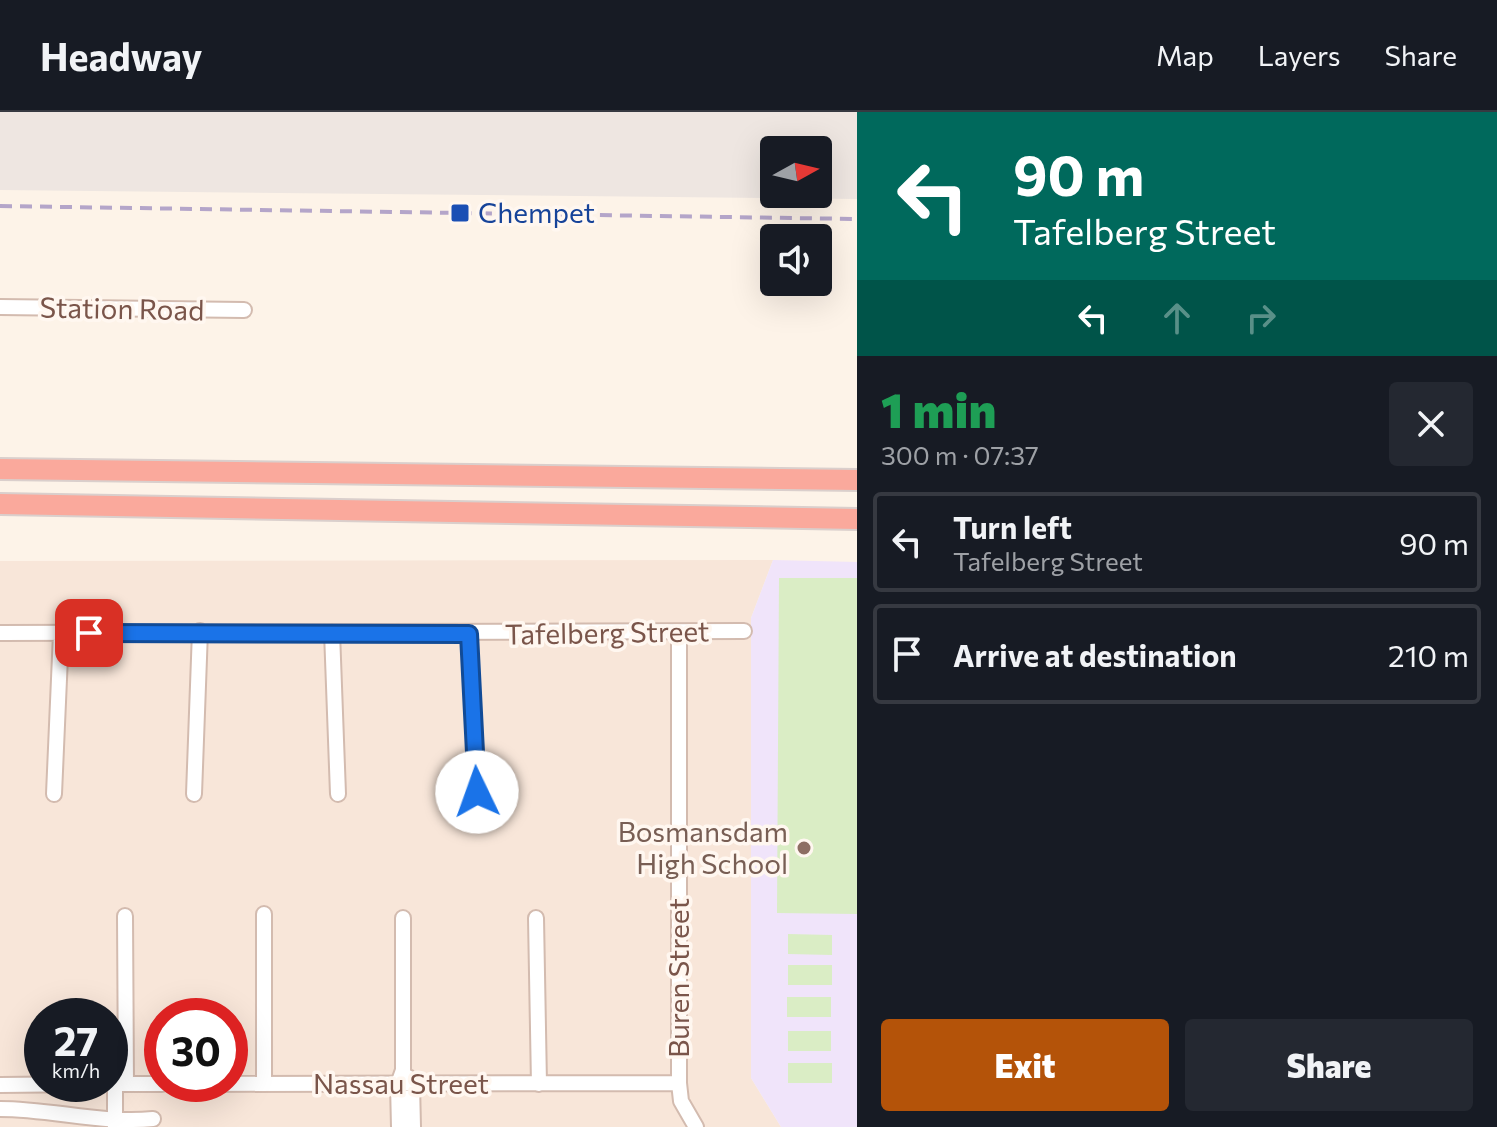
<!DOCTYPE html>
<html lang="en">
<head>
<meta charset="utf-8">
<style>
	:root { --surface:#171b24; --page:#242831; --text:#f1f3f6; --muted:#9ea1a6; --line:#363941; --accent:#b45309 }
	body { margin:0; font-family:Commissioner,sans-serif; background:var(--page); color:var(--text); height:100vh; display:flex; flex-direction:column; font-size:30px; white-space:nowrap }
	* { box-sizing:border-box; margin:0 }
	p { font-size:26px; color:var(--muted) }
	.icon { flex:none; width:44px; height:44px; fill:none; stroke:currentColor; stroke-width:2; stroke-linecap:round; stroke-linejoin:round }
	.map { position:relative; flex:1; overflow:hidden }
	.side { display:flex; flex-direction:column; background:var(--surface); width:640px }
	.side>* { flex:none }
	.banner { background:#00695c; color:#fff; overflow:hidden }
	.needle { width:52px; rotate:82deg }
	.controls { position:absolute; left:760px; top:24px; display:grid; gap:16px }
	.controls a { display:grid; place-items:center; width:72px; height:72px; border-radius:8px; background:var(--surface); box-shadow:0 8px 32px #0002; font-size:40px }
	.speed { position:absolute; left:24px; top:886px; display:flex; gap:16px; font-size:40px; font-weight:700; text-align:center }
	.speed>* { display:grid; place-content:center; width:104px; height:104px; border-radius:50%; background:var(--surface); box-shadow:0 8px 32px #0002; line-height:1 }
	.speed small { font-size:20px; font-weight:400 }
	.speed .limit { border:12px solid #d22; background:#fff; color:#111 }
	.pin { position:absolute; display:grid; place-items:center; width:68px; height:68px; color:#fff; margin:-34px; border-radius:16px; box-shadow:0 4px 12px #0006 }
	.me { position:absolute; width:88px; margin:-44px; rotate:357deg; stroke-linejoin:round; filter:drop-shadow(0 0 6px #0008) }
	.turn { display:flex; align-items:center; gap:28px; height:168px; padding:0 24px; font-size:36px }
	.turn .icon { width:104px; height:104px; stroke-width:2.5 }
	.turn b { display:block; font-size:56px; line-height:68px }
	.lanes { display:flex; align-items:center; height:76px; padding:0 24px; background:#0003; justify-content:center; gap:40px; direction:ltr }
	.lanes .off { opacity:.35 }
	.round { display:grid; place-items:center; flex:none; width:84px; height:84px; border-radius:8px; background:var(--page) }
	.headline { display:flex; align-items:center; justify-content:space-between; height:136px; padding:0 24px }
	h1 { font-size:48px; font-weight:800; line-height:60px; color:#1e9e55 }
	.primary-button { display:flex; gap:16px; margin-top:auto; padding:16px 24px }
	.primary-button a { flex:1; height:92px; border-radius:8px; background:var(--accent); color:#fff; font-size:32px; font-weight:800; line-height:92px; text-align:center }
	.primary-button a+a { background:var(--page); color:var(--text) }
	ul { padding:0; list-style:none }
	li { display:flex; align-items:center; gap:24px; height:100px; margin:0 16px 12px; padding:0 8px; border:4px solid var(--line); border-radius:8px }
	li div { flex:1 }
	li b { display:block; font-size:30px }
	li em { font-style:normal }
	header { display:flex; align-items:center; gap:48px; box-sizing:border-box; height:112px; padding:0 40px; background:var(--surface); border-bottom:2px solid var(--line) }
	header strong { font-size:38px }
	nav { display:flex; gap:44px; margin-inline-start:auto; font-size:28px }
	main { display:flex; flex:1; min-height:0 }
	.map>svg:first-child { display:block }
</style>
</head>
<body>
<header>
<strong>Headway</strong>
<nav><a>Map</a><a>Layers</a><a>Share</a></nav>
</header>
<main>
<div class="map">
<svg width="857" height="1015" viewBox="0 0 857 1015">
	<rect width="100%" height="100%" fill="#fdf3e8"/>
	<!-- residential -->
	<path fill="#f8e6d9" fill-rule="evenodd" d="M773 448 751 506V966L781 1015H0V449ZM42 904H110V972H42ZM162 904H230V972H162Z"/>
	<!-- industrial -->
	<path fill="#eee6e1" fill-rule="evenodd" d="M0 0H857V87L0 78ZM774 38H818V82H774Z"/>
	<!-- education -->
	<path fill="#f0e4fa" d="M773 448 857 450V1015H781L751 966V506Z"/>
	<!-- green -->
	<path fill="#daedc5" d="M779 466H857V802L777 801Z
		M788 822 832 823V843L788 842Z
		M788 853H832V873H788Z
		M787 885H831V905H787Z
		M788 919H831V939H788Z
		M788 951H832V971H788Z"/>
	<g fill="none" stroke-linecap="round" stroke-linejoin="round">
		<!-- minor casing -->
		<g stroke="#d3bbaf" stroke-width="18">
			<path id="minor" d="M0 195 244 198
				M332 520 338 682
				M679 520V971L681 989 696 1015
				M0 521 744 519
				M469 522 477 680
				M54 682 61 521
				M194 682 200 519
				M125 804 126 972
				M536 806 539 972
				M408 965 412 972 413 1015
				M110 972H162
				M195 972 679 971
				M264 972V802
				M0 973 93 972
				M0 997C52 997 101 1012 153 1007
				M115 1015V972
				M399 1015 398 972 403 958V806"/>
		</g>
		<!-- highway casing -->
		<g stroke="#dacfcc" stroke-width="24">
			<path id="highway" d="M0 357 857 368
				M0 392 857 407"/>
		</g>
		<!-- minor -->
		<use href="#minor" stroke="#fff" stroke-width="14"/>
		<!-- highway -->
		<use href="#highway" stroke="#faa99c" stroke-width="20"/>
		<!-- rail -->
		<path stroke="#b4a5c9" stroke-width="4" stroke-dasharray="12 8" stroke-linecap="butt" d="M0 94 857 107"/>
	</g>
	<g fill="none" stroke-linecap="round" stroke-linejoin="round">
		<!-- route casing -->
		<g stroke="#114b97" stroke-width="20">
			<path id="route" d="M89 521 469 522 477 680"/>
		</g>
		<!-- route -->
		<use href="#route" stroke="#1a73e8" stroke-width="14"/>
	</g>
	<!-- markers -->
	<rect fill="#1a4fb4" stroke="#fff7f0" stroke-width="3" x="450" y="91" width="20" height="20" rx="4"/>
	<circle fill="#8d6e63" stroke="#fff7f0" stroke-width="3" cx="804" cy="736" r="8"/>
	<g text-anchor="middle" stroke-width="7" stroke-linejoin="round" paint-order="stroke">
		<!-- transit labels -->
		<g font-size="28" fill="#164399" stroke="#fff7f0" text-anchor="start">
			<text x="478" y="111">Chempet</text>
		</g>
		<!-- street labels -->
		<g font-size="28" fill="#7a554a" stroke="#fff7f0">
			<text transform="translate(122 197) rotate(1)" y="10">Station Road</text>
			<text transform="translate(607 521) rotate(-1)" y="10">Tafelberg Street</text>
			<text transform="translate(679 866) rotate(-90)" y="10">Buren Street</text>
			<text x="401" y="982">Nassau Street</text>
		</g>
		<!-- education labels -->
		<g font-size="28" fill="#785e54" stroke="#fff7f0" text-anchor="end">
			<text x="788" y="730">Bosmansdam<tspan x="788" dy="32">High School</tspan></text>
		</g>
	</g>
</svg>
<div class="controls">
<a><svg class="needle" viewBox="-14 -14 28 28"><path d="M0-13l5 13h-10z" fill="#e53935"/><path d="M0 13l5-13h-10z" fill="#9ea1a6"/></svg></a>
<a><svg class="icon" aria-label="sound" viewBox="0 0 24 24"><path d="M4 9h4l5-4v14l-5-4H4zM17 9q2 3 0 6"/></svg></a>
</div>
<div class="speed"><div>27<small>km/h</small></div><div class="limit">30</div></div>
<div class="pin" style="left:89px;top:521px;background:#d93025"><svg class="icon" aria-label="arrive" viewBox="0 0 24 24"><path d="M6 21V4h12l-3 4 3 4H6"/></svg></div>
<svg class="me" style="left:477px;top:680px" viewBox="-20 -20 40 40"><circle r="19" fill="#fff"/><path d="M0-13L10 11 0 6-10 11z" fill="#1a73e8"/></svg>
</div>
<section class="side">
<div class="banner">
<div class="turn"><svg class="icon" aria-label="left" viewBox="0 0 24 24"><path d="M17 20v-9H6M10 6l-5 5 5 5"/></svg><div><b>90 m</b>Tafelberg Street</div></div>
<div class="lanes"><svg class="icon" aria-label="left" viewBox="0 0 24 24"><path d="M17 20v-9H6M10 6l-5 5 5 5"/></svg><svg class="icon off" aria-label="ahead" viewBox="0 0 24 24"><path d="M12 20V5M6 11l6-6 6 6"/></svg><svg class="icon off" aria-label="right" viewBox="0 0 24 24"><path d="M7 20v-9h11M14 6l5 5-5 5"/></svg></div>
</div>
<div class="headline"><div><h1>1 min</h1><p>300 m · 07:37</p></div><a class="round"><svg class="icon" aria-label="close" viewBox="0 0 24 24"><path d="M6 6l12 12M18 6L6 18"/></svg></a></div>
<ul>
<li><svg class="icon" aria-label="left" viewBox="0 0 24 24"><path d="M17 20v-9H6M10 6l-5 5 5 5"/></svg><div><b>Turn left</b><p>Tafelberg Street</p></div><em>90 m</em></li>
<li><svg class="icon" aria-label="arrive" viewBox="0 0 24 24"><path d="M6 21V4h12l-3 4 3 4H6"/></svg><div><b>Arrive at destination</b></div><em>210 m</em></li>
</ul>
<div class="primary-button"><a>Exit</a><a>Share</a></div>
</section>
</main>
</body>
</html>
